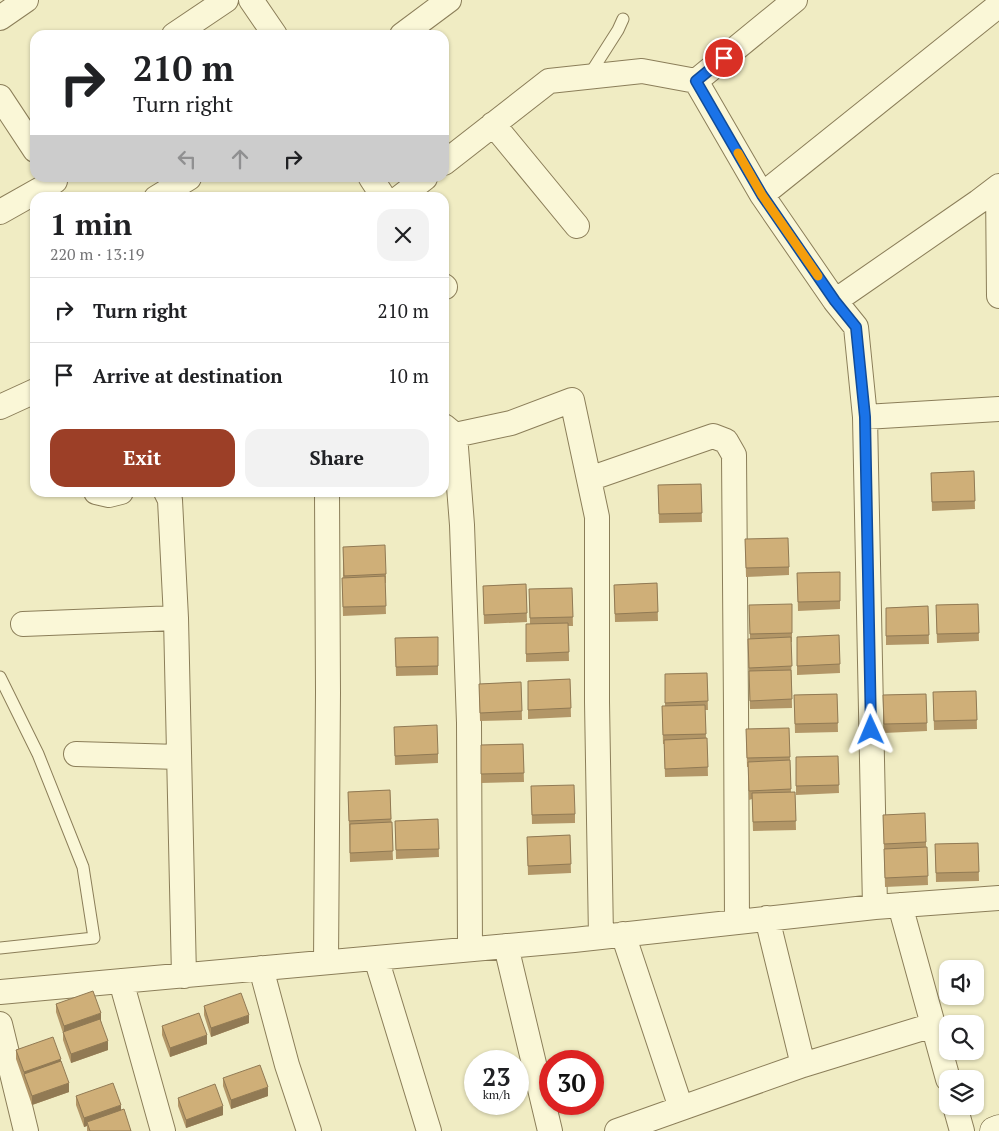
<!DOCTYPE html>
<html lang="en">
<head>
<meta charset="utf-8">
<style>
	:root { --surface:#fff; --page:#f2f2f2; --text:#202124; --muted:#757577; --line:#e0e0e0; --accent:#9c3f27 }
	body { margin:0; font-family:"PT Serif",serif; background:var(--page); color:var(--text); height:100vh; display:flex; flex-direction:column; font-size:19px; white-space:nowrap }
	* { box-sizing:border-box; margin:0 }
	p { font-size:16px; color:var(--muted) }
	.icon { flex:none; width:28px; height:28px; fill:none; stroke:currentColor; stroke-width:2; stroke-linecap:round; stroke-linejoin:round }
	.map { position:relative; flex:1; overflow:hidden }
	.side { position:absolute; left:30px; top:192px; width:419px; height:305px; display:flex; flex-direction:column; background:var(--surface); border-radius:15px; box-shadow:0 1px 4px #0004 }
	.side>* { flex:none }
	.hud { position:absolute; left:30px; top:30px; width:419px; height:152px; border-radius:15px; box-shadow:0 1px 4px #0004; background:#fff; color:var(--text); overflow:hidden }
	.controls { position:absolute; left:939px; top:960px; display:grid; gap:10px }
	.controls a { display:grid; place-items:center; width:45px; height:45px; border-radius:10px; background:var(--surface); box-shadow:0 1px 4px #0004; font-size:25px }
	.speed { position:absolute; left:464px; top:1050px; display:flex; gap:10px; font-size:25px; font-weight:700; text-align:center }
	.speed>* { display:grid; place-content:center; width:65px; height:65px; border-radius:50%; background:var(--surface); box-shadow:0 1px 4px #0004; line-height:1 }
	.speed small { font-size:12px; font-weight:400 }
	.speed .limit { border:8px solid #d22; background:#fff; color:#111 }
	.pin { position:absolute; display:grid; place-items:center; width:42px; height:42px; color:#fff; margin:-21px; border:2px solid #fff; border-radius:50%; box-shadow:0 1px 5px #0007 }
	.me { position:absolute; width:55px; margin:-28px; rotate:359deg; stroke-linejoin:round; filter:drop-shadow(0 0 4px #0008) }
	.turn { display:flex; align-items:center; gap:18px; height:105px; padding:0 20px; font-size:22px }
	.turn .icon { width:65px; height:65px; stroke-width:2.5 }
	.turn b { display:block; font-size:35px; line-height:42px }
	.lanes { display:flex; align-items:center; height:48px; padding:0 20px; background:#0003; justify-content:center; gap:25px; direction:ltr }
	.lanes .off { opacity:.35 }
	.round { display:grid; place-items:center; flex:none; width:52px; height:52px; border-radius:15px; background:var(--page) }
	.overview { display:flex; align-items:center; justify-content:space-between; height:85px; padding:0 20px }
	h1 { font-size:30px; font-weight:800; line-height:38px }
	.action { display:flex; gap:10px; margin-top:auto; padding:10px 20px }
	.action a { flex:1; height:58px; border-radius:15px; background:var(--accent); color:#fff; font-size:20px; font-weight:800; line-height:58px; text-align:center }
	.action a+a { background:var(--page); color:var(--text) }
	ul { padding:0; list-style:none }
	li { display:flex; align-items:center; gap:15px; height:65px; padding:0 20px; border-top:1px solid var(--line) }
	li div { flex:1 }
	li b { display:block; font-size:19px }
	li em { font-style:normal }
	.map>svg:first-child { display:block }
</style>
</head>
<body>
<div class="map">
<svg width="999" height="1131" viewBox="0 0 999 1131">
	<rect width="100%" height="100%" fill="#f0ecc3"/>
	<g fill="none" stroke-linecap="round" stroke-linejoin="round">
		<!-- lane casing -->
		<g stroke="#8b7e59" stroke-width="13">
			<path id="lane" d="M588 77 618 30 623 19
				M0 677 38 754 83 867 94 938 0 948"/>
		</g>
		<!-- street casing -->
		<g stroke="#8b7e59" stroke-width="26">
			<path id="street" d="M251 0 275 35
				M0 18 26 0
				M174 35 226 0
				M402 35 449 0
				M696 81 795 0
				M0 97 35 150
				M493 124 577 226
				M444 163 549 81 642 71 696 81 762 195 835 301 856 327 865 417 875 907
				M371 178 384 198
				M998 187 999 296
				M762 195 999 5
				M156 198 189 178
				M399 198 425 178
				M0 212 55 181
				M444 286 445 287
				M835 301 978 202 999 186
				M0 407 35 391
				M865 417 999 409
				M444 426 455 435 511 423 572 400 597 517V702L601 937
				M455 435 462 525 469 723 470 949
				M589 479 713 436 726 441 734 455 736 708 737 922
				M96 492 109 495 121 492
				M166 492 170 500 176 618 184 976
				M23 624 176 618
				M76 754 179 757
				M900 905 948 1079
				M623 934 681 1108
				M506 946 550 1131
				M376 958 429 1131
				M326 962 328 692 327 492
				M261 968 287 1065 309 1131
				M121 981 163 1131
				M0 992 574 940 875 907 999 898
				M0 1024 26 1131
				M803 1065 933 1025
				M955 1106 962 1131
				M617 1131 803 1065 767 918"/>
		</g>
		<!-- secondary casing -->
		<g stroke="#6d5f3c" stroke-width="29">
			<path id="secondary" d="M994 1131 999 1129"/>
		</g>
		<!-- lane -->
		<use href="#lane" stroke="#faf7d7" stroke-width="11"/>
		<!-- street -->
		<use href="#street" stroke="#faf7d7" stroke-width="24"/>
		<!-- secondary -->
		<use href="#secondary" stroke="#faf7d7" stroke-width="28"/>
	</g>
	<!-- wall -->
	<path fill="#b29667" d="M974 471 975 509 932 511 931 473Z
		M701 484 702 522 659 523 658 485Z
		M745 539 789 567V575L746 577Z
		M343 547 386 574V583H385L386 614 343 616 342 578H343Z
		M840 572V609L798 611 797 573Z
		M657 583 658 621 615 622 614 585Z
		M526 584 527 622 484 624 483 586Z
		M572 588 573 626H568L569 661 526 662V624H530L529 589Z
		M978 604 979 641 937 643 936 605Z
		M749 605 792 633V642H791L792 708 750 709 748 639H750Z
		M928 606 929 644 886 645V608Z
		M839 635 840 673 797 675V637Z
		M438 637V675L396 676 395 638Z
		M707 673 708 710H705L706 738H707L708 776 665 777 664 744H663L662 706H665V674Z
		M570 679 571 717 528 719V681Z
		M521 682 522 720 480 721 479 684Z
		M976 691 977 729 934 730 933 692Z
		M837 694 838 732 795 733 794 695Z
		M926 694 927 731 884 733 883 695Z
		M394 727 438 754V763L395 765Z
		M789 728 791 792H795L796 830 753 831 752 799 749 800 748 767H747L746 729Z
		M523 744 524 782 481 783V745Z
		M838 756 839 793 796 795V757Z
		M531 786 575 814V823L532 824Z
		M390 790 393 860 350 862 348 792Z
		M883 815 926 842V847H927L928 885 885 887Z
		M438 819 439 857 396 859 395 821Z
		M570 835 571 873 528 875 527 837Z
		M978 843 979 881 936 882 935 844Z
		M56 1004 101 1021 108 1050 71 1063 63 1040V1033L56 1012Z
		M204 1006 249 1023 211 1037 204 1015Z
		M162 1026 207 1044 170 1057 162 1035Z
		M16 1050 61 1061 69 1092 32 1105 16 1059Z
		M223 1078 268 1096 231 1109 223 1086Z
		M76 1096 121 1110 131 1131H87V1126L84 1127 76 1105Z
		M178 1098 223 1115 186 1128 178 1106Z"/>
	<!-- shaded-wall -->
	<path fill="#917a54" d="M101 1013V1022L64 1035V1026Z
		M249 1015V1023L211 1037V1028Z
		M207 1035V1044L170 1057V1048Z
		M108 1041V1050L71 1063V1054Z
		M61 1059V1067L24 1074V1081V1072Z
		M69 1083V1092L32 1105V1096Z
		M268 1087V1096L231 1109V1100Z
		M121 1105V1114L87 1122V1126L84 1127V1118Z
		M223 1106V1115L186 1128V1120Z"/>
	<!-- building -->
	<path fill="#cfaf78" stroke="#917a54" d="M974 471 975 501 932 502 931 473Z
		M701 484 702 513 659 514 658 485Z
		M788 538 789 567 746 568 745 539Z
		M385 545 386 574 344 576 343 547Z
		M840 572V601L798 602 797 573Z
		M385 576 386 606 343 607 342 578Z
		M657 583 658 612 615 614 614 585Z
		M526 584 527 613 484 615 483 586Z
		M572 588 573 617 530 618 529 589Z
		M792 604V633L750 634 749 605Z
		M978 604 979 633 937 634 936 605Z
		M928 606 929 635 886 636V608Z
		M568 623 569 652 526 654V624Z
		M839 635 840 664 797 666V637Z
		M438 637V666L396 667 395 638Z
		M791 637 792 666 749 668 748 639Z
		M791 670 792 699 750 701 749 671Z
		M707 673 708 701 665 703V674Z
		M570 679 571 708 528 710V681Z
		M521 682 522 711 480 713 479 684Z
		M976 691 977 720 934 721 933 692Z
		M837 694 838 723 795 724 794 695Z
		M926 694 927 723 884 724 883 695Z
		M705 705 706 734 663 735 662 706Z
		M437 725 438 754 395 756 394 727Z
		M789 728 790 757 747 758 746 729Z
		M707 738 708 767 665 769 664 740Z
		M523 744 524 773 481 774V745Z
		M838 756 839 785 796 786V757Z
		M790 760 791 789 749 791 748 762Z
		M574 785 575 814 532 815 531 786Z
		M390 790 391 819 349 821 348 792Z
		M795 792 796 821 753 822 752 793Z
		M925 813 926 842 884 844 883 815Z
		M438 819 439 849 396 850 395 821Z
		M392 822 393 851 350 853V824Z
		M570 835 571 864 528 866 527 837Z
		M978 843 979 872 936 873 935 844Z
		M927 847 928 876 885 878 884 849Z
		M93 991 101 1013 64 1026 56 1004Z
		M241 993 249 1015 211 1028 204 1006Z
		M199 1013 207 1035 170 1048 162 1026Z
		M100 1019 108 1041 71 1054 63 1032Z
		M53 1037 61 1059 24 1072 16 1050Z
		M61 1061 69 1083 32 1096 24 1074Z
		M260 1065 268 1087 231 1100 223 1078Z
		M113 1083 121 1105 84 1118 76 1096Z
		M215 1084 223 1106 186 1120 178 1098Z
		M124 1109 131 1131H90L87 1122Z"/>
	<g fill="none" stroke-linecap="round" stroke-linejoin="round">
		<!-- route casing -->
		<g stroke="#114b97" stroke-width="12">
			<path id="route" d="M724 58 696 81 762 195 835 301 856 327 865 417 871 730"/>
		</g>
		<!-- route -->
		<use href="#route" stroke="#1a73e8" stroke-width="9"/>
		<!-- slow -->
		<path stroke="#f59e0b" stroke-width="9" d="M738 153 762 195 818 276"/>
	</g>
</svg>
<div class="controls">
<a><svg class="icon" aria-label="sound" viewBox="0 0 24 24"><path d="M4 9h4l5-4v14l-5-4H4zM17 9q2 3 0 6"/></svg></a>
<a><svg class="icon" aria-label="search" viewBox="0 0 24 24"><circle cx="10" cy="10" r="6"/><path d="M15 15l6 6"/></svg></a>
<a><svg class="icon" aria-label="layers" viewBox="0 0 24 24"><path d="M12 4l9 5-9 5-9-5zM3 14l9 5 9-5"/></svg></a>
</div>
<div class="speed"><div>23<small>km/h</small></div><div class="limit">30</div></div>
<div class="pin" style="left:724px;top:58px;background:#d93025"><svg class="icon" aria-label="arrive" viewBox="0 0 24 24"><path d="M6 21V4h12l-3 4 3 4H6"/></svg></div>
<svg class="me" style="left:871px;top:730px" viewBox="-20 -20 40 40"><path d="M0-17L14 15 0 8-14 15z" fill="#1a73e8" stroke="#fff" stroke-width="4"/></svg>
<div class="hud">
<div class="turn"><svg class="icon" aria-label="right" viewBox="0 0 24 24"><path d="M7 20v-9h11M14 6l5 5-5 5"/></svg><div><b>210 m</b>Turn right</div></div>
<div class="lanes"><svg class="icon off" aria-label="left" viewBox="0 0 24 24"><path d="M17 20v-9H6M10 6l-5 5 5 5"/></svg><svg class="icon off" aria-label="ahead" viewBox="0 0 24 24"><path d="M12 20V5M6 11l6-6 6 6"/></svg><svg class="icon" aria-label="right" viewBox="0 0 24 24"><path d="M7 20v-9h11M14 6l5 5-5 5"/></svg></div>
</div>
<section class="side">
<div class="overview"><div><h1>1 min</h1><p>220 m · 13:19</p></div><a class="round"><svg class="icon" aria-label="close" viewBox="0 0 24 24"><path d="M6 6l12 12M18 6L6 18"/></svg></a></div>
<ul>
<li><svg class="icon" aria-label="right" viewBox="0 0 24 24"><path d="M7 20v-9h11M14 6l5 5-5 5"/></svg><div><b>Turn right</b></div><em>210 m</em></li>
<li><svg class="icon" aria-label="arrive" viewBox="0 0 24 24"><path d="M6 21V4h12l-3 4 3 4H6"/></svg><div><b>Arrive at destination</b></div><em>10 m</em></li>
</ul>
<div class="action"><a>Exit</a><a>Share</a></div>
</section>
</div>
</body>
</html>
